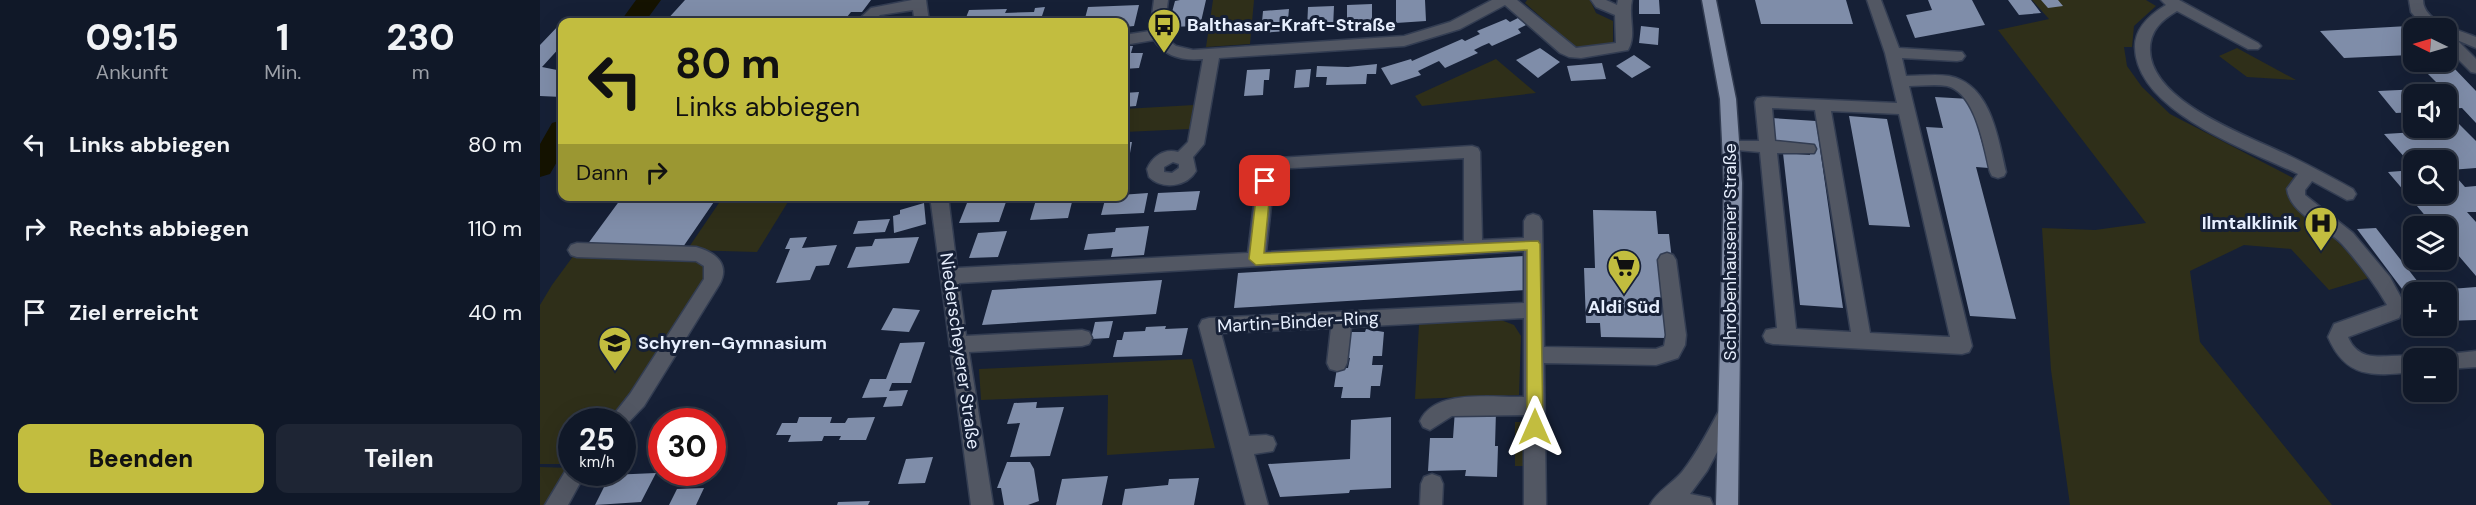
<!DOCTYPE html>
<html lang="de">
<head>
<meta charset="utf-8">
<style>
	:root { --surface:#101828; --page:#1e2534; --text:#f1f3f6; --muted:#9ca0a8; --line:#303745; --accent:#c2bd3f }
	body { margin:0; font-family:"DM Sans",sans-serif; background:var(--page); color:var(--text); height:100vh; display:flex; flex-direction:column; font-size:22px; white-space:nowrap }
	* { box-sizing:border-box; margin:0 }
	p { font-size:20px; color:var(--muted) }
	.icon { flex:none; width:33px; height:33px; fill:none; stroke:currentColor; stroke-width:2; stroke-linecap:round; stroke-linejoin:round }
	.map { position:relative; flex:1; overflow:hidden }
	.details { display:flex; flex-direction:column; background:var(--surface); width:540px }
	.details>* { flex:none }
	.hud { position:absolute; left:18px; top:18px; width:570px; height:183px; border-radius:12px; box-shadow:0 6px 24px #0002,0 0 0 2px var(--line); background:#c2bd3f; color:#111; overflow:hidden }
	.needle { width:39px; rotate:275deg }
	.controls { position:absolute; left:1863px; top:18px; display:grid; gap:12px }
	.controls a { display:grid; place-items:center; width:54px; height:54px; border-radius:12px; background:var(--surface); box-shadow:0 6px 24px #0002,0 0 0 2px var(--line); font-size:30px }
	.speed { position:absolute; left:18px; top:408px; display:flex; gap:12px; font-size:30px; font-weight:700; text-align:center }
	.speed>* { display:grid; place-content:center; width:78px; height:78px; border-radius:50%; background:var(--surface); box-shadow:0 6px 24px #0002,0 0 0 2px var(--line); line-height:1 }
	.speed small { font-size:15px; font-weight:400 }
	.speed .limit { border:9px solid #d22; background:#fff; color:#111 }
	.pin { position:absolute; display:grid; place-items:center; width:51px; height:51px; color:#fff; margin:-26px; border-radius:12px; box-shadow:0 3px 9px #0006 }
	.me { position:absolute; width:66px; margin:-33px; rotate:0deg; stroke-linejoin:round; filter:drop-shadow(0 0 4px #0008) }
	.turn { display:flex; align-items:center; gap:21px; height:126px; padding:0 18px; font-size:27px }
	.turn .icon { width:78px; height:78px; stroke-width:2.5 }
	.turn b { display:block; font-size:42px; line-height:51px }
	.then { display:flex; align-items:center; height:57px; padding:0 18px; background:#0003; gap:12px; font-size:22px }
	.eta { display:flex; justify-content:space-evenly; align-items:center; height:102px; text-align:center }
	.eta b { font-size:36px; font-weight:800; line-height:42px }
	.button { display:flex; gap:12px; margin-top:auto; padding:12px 18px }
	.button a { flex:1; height:69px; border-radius:12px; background:var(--accent); color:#111; font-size:24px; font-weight:800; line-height:69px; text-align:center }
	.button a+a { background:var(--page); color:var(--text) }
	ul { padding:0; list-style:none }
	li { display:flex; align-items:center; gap:18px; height:84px; padding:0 18px }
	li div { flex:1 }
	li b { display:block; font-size:22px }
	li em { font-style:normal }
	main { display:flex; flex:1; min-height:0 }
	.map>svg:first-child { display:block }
</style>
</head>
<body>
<main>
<section class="details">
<div class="eta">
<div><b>09:15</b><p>Ankunft</p></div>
<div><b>1</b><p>Min.</p></div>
<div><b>230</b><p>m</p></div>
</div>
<ul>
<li><svg class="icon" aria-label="left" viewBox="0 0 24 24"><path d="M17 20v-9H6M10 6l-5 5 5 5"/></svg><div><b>Links abbiegen</b></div><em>80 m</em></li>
<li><svg class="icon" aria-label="right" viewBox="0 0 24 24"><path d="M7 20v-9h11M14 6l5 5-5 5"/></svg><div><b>Rechts abbiegen</b></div><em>110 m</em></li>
<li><svg class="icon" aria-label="arrive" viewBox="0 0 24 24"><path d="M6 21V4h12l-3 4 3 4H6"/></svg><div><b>Ziel erreicht</b></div><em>40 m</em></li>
</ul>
<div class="button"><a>Beenden</a><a>Teilen</a></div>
</section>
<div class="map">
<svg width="1936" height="505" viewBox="0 0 1936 505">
	<rect width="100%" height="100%" fill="#162036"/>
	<!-- green -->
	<path fill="#2f2f19" d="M673 0H714L710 44 666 47Z
		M987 0H1050L1056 13 1073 21V43L1035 47 985 3Z
		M1492 0H1606L1616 6 1594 26 1592 47H1584L1587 66 1602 87 1630 114 1757 180 1752 195 1832 277 1789 290 1751 249 1704 245 1650 271 1660 342 1792 505H1530L1511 370 1502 228 1555 230 1606 223 1458 30 1509 19Z
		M1697 48 1756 80 1707 77 1679 56Z
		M956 59 996 93 882 106 875 96Z
		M654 105 650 129 584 132V109Z
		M183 197H251L217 252 147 250Z
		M34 255 159 260 167 265 163 284 72 421 32 422 31 464H0V305L12 285Z
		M961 320 974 325 981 336 979 395 875 399 879 324Z
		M652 359 675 448 567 455 568 395 441 400 439 369Z
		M975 422H984L985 466H975Z
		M0 467 30 468 6 505H0Z"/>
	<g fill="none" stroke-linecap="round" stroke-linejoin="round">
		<!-- river -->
		<path fill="#151300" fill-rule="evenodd" d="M96 0H121L105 22H80Z
			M22 120V153L10 174 0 177V144L12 123Z"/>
	</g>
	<!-- building -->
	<path fill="#7f8da9" d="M145 0H331L322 12H311L303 22H125Z
		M640 0H666L660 26 628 27 635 1Z
		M856 0H885L886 21 856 23Z
		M1099 0H1119L1120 14H1099Z
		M1215 0H1306L1313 24H1221Z
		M1388 0H1432L1445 25 1375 38 1366 15 1392 10Z
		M1468 0H1491L1501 13 1479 15Z
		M1501 0H1518L1523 6 1508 8Z
		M832 4V25L807 26V5Z
		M599 5 594 26 584 27V22H544L548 7Z
		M794 6 793 28 767 29 768 7Z
		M505 7 500 22H418V21L425 20 429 10 467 9 465 13 494 12 495 8Z
		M749 9 747 31 721 33 723 11Z
		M978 18 986 25 978 29 981 33 952 46 949 43 942 46 934 50 938 53 905 68 899 61 878 71 881 75 851 85 841 68 871 59 872 61 922 39 925 41 940 34 937 31 966 19 970 22Z
		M20 24H22V45L2 67 22 71V97L0 96V45Z
		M1101 26 1119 28 1118 45 1099 43Z
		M1868 26 1874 31V58L1870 55 1804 58 1780 31Z
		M584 46H593L591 53H603L599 68 584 69Z
		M1000 48 1020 62 998 78 976 60Z
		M1094 55 1111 67 1092 78 1076 66Z
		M1876 62H1887L1893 68 1913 67 1936 91V123L1922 108 1906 109V94H1874V112L1856 113 1838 91 1902 88Z
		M1062 63 1066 79 1031 81 1027 66Z
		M837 64 836 74H827L826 84 786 85 787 77H776L777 66 808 67Z
		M730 69 729 80H724L723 95 704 96 707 70Z
		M771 69 769 87 754 88 756 70Z
		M599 92 596 106 584 107V93Z
		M1395 97 1430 99 1449 168 1436 167 1476 319 1430 316 1386 127 1403 128Z
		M1906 111 1936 141V168L1910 170 1925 187 1936 186V212H1927L1936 222V276L1906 241V226H1894L1848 172 1874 170V194H1906V160H1874V168L1844 134 1893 131 1890 128H1906Z
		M1309 116 1347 119 1370 227 1329 225Z
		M1231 118 1276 121 1303 308 1260 305 1243 153 1270 155 1269 144 1233 141Z
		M584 142H592L585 181H584Z
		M660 191 656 210 614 212 618 193Z
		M608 193 604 213 561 215 566 196Z
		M83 196H178L143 247 47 245Z
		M533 198 528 218 490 220 496 200Z
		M466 202 459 222 419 223 427 203Z
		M384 203 386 224 354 233 353 216 360 214V210Z
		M1053 210 1116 211 1118 234H1129L1132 260 1128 338 1061 337 1060 323H1046L1044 268H1055Z
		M350 219 345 232 313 234 318 221Z
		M609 226 604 255 571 257 573 248 544 250 548 234 575 232 576 228Z
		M1836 228 1885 291 1936 287V320L1906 321V292H1874V305L1817 229Z
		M467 231 458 257 429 258 438 233Z
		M267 237 262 248 297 245 289 265 276 266 270 280 236 283 250 249H245L250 238Z
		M379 237 369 263 307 268 316 247 332 246 335 239Z
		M984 256 988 290 694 308 698 273Z
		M622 280 616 314 442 325 452 290Z
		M353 308 380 310 369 332 341 330Z
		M573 321 569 338 551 339 555 322Z
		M626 326 625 329 648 328 642 355 573 357 577 340H582L584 332 605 331 606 327Z
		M826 329 844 332 842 356H833L832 365H843L840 386H831L830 398H801L803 387H794L797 368H808L810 358 802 357 806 332H825Z
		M385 342 371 383H352L349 391 368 390 362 406 343 407 347 397 322 398 330 379H346L360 343Z
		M497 402 496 408 524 407 510 456 470 457 480 423 467 424 474 403Z
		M915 410 956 411 955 446H958L957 477 925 476 926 470 888 471 890 438H913Z
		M259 417H292L290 423H305L308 418 335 417 326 440H299L301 436H284L282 441 248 442 251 435H236L242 423H257Z
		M851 417V488L810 490 809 493 740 497 728 464 810 459 811 420Z
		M393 457 385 483 358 484 366 459Z
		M467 462H490L494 469 499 501 488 505H464L461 488H457Z
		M116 473 101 502 55 505 70 475Z
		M568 476 562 505H516L522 479Z
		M659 478 654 505H582L585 489 628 485 629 479Z
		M164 488 156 505H129L137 489Z
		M330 501 328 505H297L298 502Z"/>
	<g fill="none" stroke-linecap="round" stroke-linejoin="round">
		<!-- minor casing -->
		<g stroke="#333d52" stroke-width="3">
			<path id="minor" d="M372 0H386L389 22H375L373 10 340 15 332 22H316L331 8Z
				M614 0H628L625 22 629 41 636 46 653 50 864 36 910 22 952 0H977L1036 48 1076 43 1075 15 1056 7 1051 0H1066L1077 5 1078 0H1092C1088 17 1097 35 1088 50L1041 58 1029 57 1020 53 965 5 920 29 864 46 679 58 664 144 653 157 656 171C647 187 622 190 609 177L607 169C612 157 624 148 638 152L648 142 663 59C644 61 625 57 614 40L584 45V35L610 31ZM633 162 639 164V168L632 173 624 172V167Z
				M1327 0H1341L1359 48 1422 52 1425 56 1422 60 1417 61 1362 58 1366 76C1380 76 1395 74 1409 76 1451 84 1458 138 1466 172L1464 176 1458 178 1452 176 1450 172C1444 148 1436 93 1407 86 1395 84 1381 86 1369 86L1432 346 1429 352 1422 354 1233 344 1226 342 1223 336 1226 330 1237 328 1220 152 1185 149 1183 145 1185 141H1219L1215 102 1217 98 1223 97 1357 103 1345 53ZM1232 108 1275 110 1311 332 1256 329 1237 153H1274L1276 149 1274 145 1235 141ZM1291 111 1359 114 1410 337 1330 333Z
				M1621 0H1639L1718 43 1721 46 1718 49H1708L1637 11C1622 20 1610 30 1610 50 1611 103 1711 137 1752 157 1773 167 1793 178 1813 189L1816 194 1813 199 1807 200 1772 181 1765 190V195L1813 233 1850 277 1865 305 1859 318 1808 337C1822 370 1855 349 1881 358H1874V372C1833 376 1806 379 1788 337L1794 324 1847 305C1834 283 1819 263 1802 244 1786 227 1750 214 1747 189L1758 174C1709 150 1596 112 1595 47 1595 27 1611 14 1626 5Z
				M1869 0H1883C1883 22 1919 30 1936 37V48L1917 40 1936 59V73L1931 72 1906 47V28H1885L1871 12Z
				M932 146 938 148 940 152 942 240 984 238V221L987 216 993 214 999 216 1002 221 1004 347 1116 349 1124 346 1126 335 1118 260 1121 255 1127 253 1133 255 1136 260 1146 335 1145 345 1138 358 1116 365 1004 363 1006 505H984V415L912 416 890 430 883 427 880 421C895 388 954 398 984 397V318L811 327 807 363 804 369 797 371 790 369 787 363 791 328 681 333 709 436 726 435 733 437 736 444 733 451 714 454 728 505H706L659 326 662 320 669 318 984 303V251L419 283 426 336 542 330 549 332 552 338 549 344 542 346 429 352 453 505H431L390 196H408L417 268 708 253 719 163 721 159ZM924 158V241L726 252 735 169Z
				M37 243 156 247C175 252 191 264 179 285L104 406 82 429V422H68L90 394 164 279V266L156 261 37 257 31 255 28 250 31 245Z
				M1936 351V367L1906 369V358H1897L1899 355Z
				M1188 404 1195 407 1198 413 1167 471 1150 494 1170 498 1173 505H1110C1116 492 1133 483 1142 472 1158 452 1169 429 1181 407Z
				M32 464V472H46L28 505H5L29 465Z
				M892 474 900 477 903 484 902 505H880L881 484 884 477Z"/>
		</g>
		<!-- major casing -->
		<g stroke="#333d52" stroke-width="3">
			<path id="major" d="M1162 0H1176L1196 99 1202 183 1198 505H1176L1184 183 1180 99Z"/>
		</g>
		<!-- minor -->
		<use href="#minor" fill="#525763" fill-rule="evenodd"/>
		<!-- major -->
		<use href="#major" fill="#828da5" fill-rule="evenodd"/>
	</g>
	<!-- route -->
	<path fill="#c2bd3f" stroke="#7e7b29" stroke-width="1.5" d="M725 176 731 181 724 253 998 241 1000 244 1003 427 1000 432 995 434 989 432 987 427V250L716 265 709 259 718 181Z"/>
	<!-- icons -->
	<defs>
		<g id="bus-pin" transform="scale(1.725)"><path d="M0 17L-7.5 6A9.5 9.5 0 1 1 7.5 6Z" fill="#c2bd3f" stroke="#162036"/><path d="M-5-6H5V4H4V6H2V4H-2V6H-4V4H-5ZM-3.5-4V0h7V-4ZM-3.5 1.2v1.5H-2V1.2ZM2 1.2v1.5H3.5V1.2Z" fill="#111"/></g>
		<g id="hospital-pin" transform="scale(1.725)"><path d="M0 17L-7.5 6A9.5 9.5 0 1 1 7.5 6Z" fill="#c2bd3f" stroke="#162036"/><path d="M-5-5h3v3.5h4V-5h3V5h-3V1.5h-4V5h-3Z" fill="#111"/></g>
		<g id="supermarket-pin" transform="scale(1.725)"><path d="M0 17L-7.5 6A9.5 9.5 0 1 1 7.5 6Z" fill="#c2bd3f" stroke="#162036"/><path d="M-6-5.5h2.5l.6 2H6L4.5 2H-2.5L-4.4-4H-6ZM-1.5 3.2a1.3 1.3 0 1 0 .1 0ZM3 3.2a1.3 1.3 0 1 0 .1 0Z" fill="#111"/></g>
		<g id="school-pin" transform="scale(1.725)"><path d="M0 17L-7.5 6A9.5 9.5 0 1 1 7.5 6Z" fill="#c2bd3f" stroke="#162036"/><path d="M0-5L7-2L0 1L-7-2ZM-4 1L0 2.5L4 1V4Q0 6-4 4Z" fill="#111"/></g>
	</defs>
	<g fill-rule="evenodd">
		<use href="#bus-pin" x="624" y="25"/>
		<use href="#hospital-pin" x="1781" y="223"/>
		<use href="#supermarket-pin" x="1084" y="266"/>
		<use href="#school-pin" x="75" y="343"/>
	</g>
	<g text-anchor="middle" stroke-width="6" stroke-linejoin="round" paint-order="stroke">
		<!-- poi labels -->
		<g font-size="18" font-weight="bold" fill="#e7effe" stroke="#162036" text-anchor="start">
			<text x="647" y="31">Balthasar-Kraft-Straße</text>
			<text x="1758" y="229" text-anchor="end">Ilmtalklinik</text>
			<text x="1084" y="313" text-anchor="middle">Aldi Süd</text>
			<text x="98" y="349">Schyren-Gymnasium</text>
		</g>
		<!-- street labels -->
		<g font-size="18" fill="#e7effe" stroke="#162036">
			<text transform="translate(1190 252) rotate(-90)" y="6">Schrobenhausener Straße</text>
			<text transform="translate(758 322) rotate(-3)" y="6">Martin-Binder-Ring</text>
			<text transform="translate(420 351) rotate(82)" y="6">Niederscheyerer Straße</text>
		</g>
	</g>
</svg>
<div class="controls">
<a><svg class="needle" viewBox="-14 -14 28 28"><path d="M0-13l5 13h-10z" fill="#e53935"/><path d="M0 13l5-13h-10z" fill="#9ca0a8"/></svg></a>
<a><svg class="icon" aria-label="sound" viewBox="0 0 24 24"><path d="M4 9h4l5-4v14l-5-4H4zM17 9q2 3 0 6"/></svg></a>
<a><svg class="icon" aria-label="search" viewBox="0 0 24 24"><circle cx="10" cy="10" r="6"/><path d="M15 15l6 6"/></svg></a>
<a><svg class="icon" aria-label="layers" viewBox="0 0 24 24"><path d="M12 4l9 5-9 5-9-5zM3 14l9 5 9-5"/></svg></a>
<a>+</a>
<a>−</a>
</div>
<div class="speed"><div>25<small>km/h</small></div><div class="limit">30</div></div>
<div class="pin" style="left:725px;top:181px;background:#d93025"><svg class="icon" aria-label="arrive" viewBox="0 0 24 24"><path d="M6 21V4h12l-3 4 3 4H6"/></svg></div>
<svg class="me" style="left:995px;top:427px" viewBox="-20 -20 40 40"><path d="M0-17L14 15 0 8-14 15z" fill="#c2bd3f" stroke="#fff" stroke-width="4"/></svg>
<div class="hud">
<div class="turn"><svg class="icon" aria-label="left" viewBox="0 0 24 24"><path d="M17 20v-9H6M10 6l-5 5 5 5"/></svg><div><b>80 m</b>Links abbiegen</div></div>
<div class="then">Dann<svg class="icon" aria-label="right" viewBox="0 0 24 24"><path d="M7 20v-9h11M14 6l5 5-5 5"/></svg></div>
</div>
</div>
</main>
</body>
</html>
